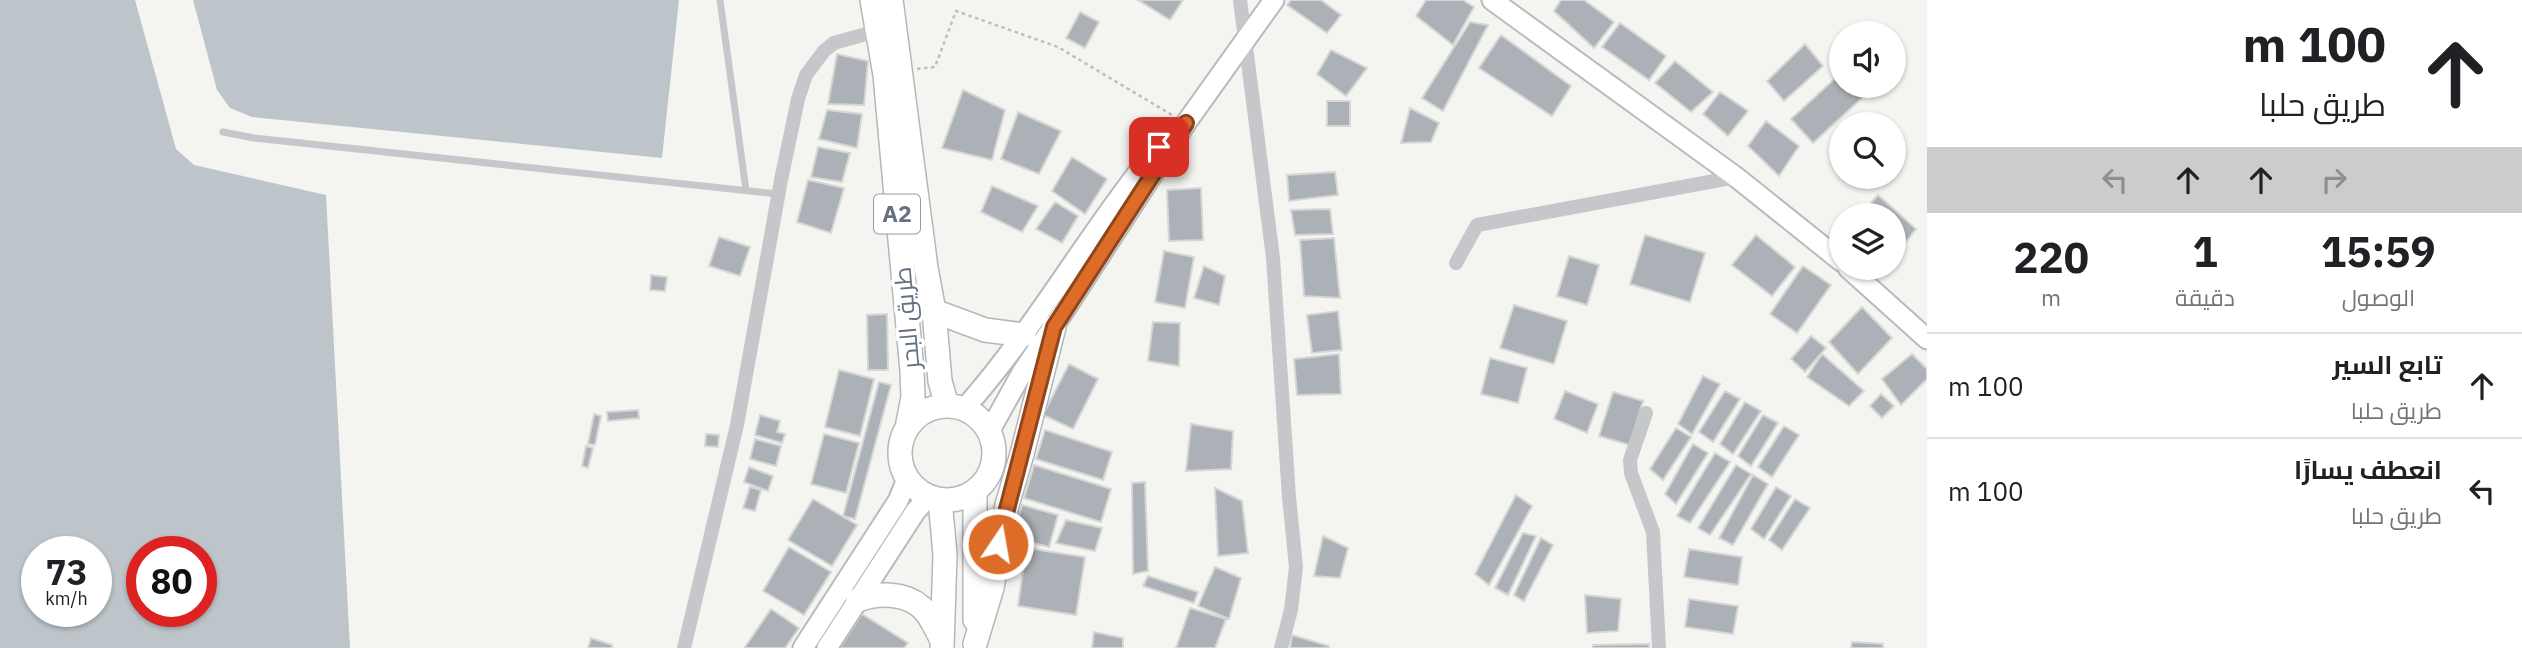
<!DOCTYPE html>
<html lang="ar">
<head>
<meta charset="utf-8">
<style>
	:root { --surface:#fff; --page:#f2f2f2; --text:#202124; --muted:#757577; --line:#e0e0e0 }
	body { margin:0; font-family:"IBM Plex Sans",Cairo,sans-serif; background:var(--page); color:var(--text); direction:rtl; height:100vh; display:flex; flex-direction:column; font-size:26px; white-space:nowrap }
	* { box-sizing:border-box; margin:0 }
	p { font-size:23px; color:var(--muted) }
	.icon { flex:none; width:38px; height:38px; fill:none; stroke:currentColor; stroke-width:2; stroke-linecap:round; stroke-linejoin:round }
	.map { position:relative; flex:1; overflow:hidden; direction:ltr }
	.panel { display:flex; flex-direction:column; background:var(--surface); width:595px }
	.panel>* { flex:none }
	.banner { background:#fff; color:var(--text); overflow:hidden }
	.tools { position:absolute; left:1829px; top:21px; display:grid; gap:14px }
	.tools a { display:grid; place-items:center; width:77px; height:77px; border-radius:50%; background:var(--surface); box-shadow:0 2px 5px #0004; font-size:35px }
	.speed { position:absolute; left:21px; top:536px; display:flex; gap:14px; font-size:35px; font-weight:700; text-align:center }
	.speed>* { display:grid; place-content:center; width:91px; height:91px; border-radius:50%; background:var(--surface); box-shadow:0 2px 5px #0004; line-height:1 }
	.speed small { font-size:18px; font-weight:400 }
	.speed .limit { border:10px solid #d22; background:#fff; color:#111 }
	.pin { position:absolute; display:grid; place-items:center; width:60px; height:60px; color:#fff; margin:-30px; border-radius:14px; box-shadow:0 4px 10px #0006 }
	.me { position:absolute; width:77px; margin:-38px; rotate:12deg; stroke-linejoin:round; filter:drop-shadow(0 0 5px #0008) }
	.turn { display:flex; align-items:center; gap:24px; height:147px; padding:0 21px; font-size:32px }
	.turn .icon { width:91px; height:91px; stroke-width:2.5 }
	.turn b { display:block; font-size:49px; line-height:60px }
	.lanes { display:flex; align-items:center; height:66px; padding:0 21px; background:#0003; justify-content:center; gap:35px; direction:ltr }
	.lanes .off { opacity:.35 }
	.eta { display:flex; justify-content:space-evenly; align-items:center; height:119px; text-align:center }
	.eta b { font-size:42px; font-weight:700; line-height:49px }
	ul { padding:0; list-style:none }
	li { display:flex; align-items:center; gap:21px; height:105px; padding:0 21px; border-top:2px solid var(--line) }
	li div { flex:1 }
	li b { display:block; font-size:26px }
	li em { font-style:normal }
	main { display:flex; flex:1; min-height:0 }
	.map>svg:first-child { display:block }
</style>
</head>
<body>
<main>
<section class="panel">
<div class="banner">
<div class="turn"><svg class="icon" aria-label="ahead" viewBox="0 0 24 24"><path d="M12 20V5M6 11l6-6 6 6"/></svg><div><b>100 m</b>طريق حلبا</div></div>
<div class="lanes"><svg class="icon off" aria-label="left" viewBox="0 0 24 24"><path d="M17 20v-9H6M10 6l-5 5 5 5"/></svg><svg class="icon" aria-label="ahead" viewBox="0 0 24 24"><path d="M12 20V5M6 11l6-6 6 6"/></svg><svg class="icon" aria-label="ahead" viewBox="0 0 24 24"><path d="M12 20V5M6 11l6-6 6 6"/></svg><svg class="icon off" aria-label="right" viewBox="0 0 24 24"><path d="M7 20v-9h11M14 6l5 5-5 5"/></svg></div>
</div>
<div class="eta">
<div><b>15:59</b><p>الوصول</p></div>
<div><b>1</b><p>دقيقة</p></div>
<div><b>220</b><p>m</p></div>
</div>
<ul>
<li><svg class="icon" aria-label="ahead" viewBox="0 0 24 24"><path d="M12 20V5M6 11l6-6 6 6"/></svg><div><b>تابع السير</b><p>طريق حلبا</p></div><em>100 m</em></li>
<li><svg class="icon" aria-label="left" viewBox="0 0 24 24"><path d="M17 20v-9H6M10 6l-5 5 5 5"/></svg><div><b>انعطف يسارًا</b><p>طريق حلبا</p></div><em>100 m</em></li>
</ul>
</section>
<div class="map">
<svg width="1927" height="648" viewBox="0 0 1927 648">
	<rect width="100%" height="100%" fill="#f4f5f1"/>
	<!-- water -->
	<path fill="#bdc5ca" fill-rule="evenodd" d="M0 0H135L176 149 194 165 326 195 350 648H0ZM37 551H96V611H37ZM142 551H201V611H142Z
		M193 0H679L662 158 252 117 230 108 217 90Z"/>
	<!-- building -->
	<path fill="#abb1b7" stroke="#d6d6d4" stroke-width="2" d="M1138 0H1183L1170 20Z
		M1291 0H1321L1341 15 1327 33 1287 5Z
		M1426 0H1463L1474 7 1453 45 1416 16Z
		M1561 0H1584L1614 22 1594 48 1554 11Z
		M1080 12 1099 22 1085 48 1066 38Z
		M1470 22 1488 25 1443 111 1422 98Z
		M1620 23 1666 56 1649 80 1602 47Z
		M1501 35 1571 86 1552 116 1479 68Z
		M1805 44 1823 66 1784 101 1767 81Z
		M1331 50 1367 68 1346 96 1317 74Z
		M837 54 868 61 864 105 828 104Z
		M1675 61 1713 92 1691 112 1655 83Z
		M1841 73V86H1871L1873 88 1813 143 1791 119Z
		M963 90 1005 110 992 160 942 148Z
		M1720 92 1748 111 1728 136 1703 114Z
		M1327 101H1350V126H1327Z
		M1410 108 1439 123 1431 142 1401 143Z
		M827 110 862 114 857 148 819 139Z
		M1018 112 1061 131 1039 174 1001 159Z
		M1766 121 1799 146 1779 176 1748 146Z
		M818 147 850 153 842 182 811 177Z
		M1072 157 1107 179 1085 214 1052 191Z
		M1335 172 1338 195 1289 201 1287 175Z
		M808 180 844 188 831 233 797 222Z
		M992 186 1038 206 1022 232 981 212Z
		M1201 188 1203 240 1169 241 1167 190Z
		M1878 195 1916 229 1894 257V215H1860Z
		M1055 202 1078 216 1062 243 1036 229Z
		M1330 209 1333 234 1295 235 1291 210Z
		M1645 235 1705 253 1690 302 1630 284Z
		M1756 235 1795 267 1772 296 1732 265Z
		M719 237 750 247 740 276 709 266Z
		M1334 238 1340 298 1304 296 1300 240Z
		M1164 251 1194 257 1185 308 1155 302Z
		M1569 256 1599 265 1587 305 1557 296Z
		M1204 266 1225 276 1219 305 1194 298Z
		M1803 266 1831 285 1797 333 1770 314Z
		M651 275 667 277 665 291 650 290Z
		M1514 305 1567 321 1554 364 1500 348Z
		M1862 307 1892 338 1858 374 1829 342Z
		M1338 311 1342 350 1312 353 1307 315Z
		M887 314 888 370H868L867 315Z
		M1153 322 1180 323 1179 366 1148 361Z
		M1811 336 1826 348 1805 372 1791 359Z
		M1339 354 1341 394 1297 395 1294 359Z
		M1822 354 1864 391 1849 406 1807 377Z
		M1912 354 1927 369V379L1901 405 1882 379Z
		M1490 358 1527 368 1518 403 1481 394Z
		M1069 364 1098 379 1073 429 1043 415Z
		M839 370 874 379 860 436 825 427Z
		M1703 376 1720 384 1692 434 1678 424Z
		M879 382 891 385 855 519 843 516Z
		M1565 391 1598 404 1587 433 1554 419Z
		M1725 391 1740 399 1713 442 1699 432Z
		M1613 392 1643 401 1630 445 1599 436Z
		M1881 394 1894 406 1882 418 1870 406Z
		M1745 402 1761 411 1733 454 1720 444Z
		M638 410 639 418 608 421 607 412Z
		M594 414 601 416 595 445 588 444Z
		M760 415 780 421 777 432 785 434 782 443 755 435Z
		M1763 415 1778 423 1751 466 1738 456Z
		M1191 424 1233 431 1231 469 1186 471Z
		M1784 426 1799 435 1772 477 1758 467Z
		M1676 428 1691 437 1663 480 1650 469Z
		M1045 430 1112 452 1103 480 1036 459Z
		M706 434 719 435 718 447 705 446Z
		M824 434 859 443 846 493 811 484Z
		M755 439 781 446 776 466 750 459Z
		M1693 444 1708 453 1676 504 1665 494Z
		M586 446 593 448 588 468 582 466Z
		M1715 453 1730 462 1690 523 1677 516Z
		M1034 465 1111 489 1101 522 1024 498Z
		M1736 465 1751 474 1710 535 1698 528Z
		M749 467 773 476 768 491 744 482Z
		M1753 475 1768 484 1733 545 1719 538Z
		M1145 482 1148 571 1133 574 1132 483Z
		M750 487 761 490 755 511 743 508Z
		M1776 487 1791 496 1764 539 1751 529Z
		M1215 488 1242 501 1248 553 1218 556Z
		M1516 495 1532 506 1489 585 1475 574Z
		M813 499 857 525 832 566 788 540Z
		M1795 499 1810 508 1782 550 1769 540Z
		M1022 505 1058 515 1049 547 1013 537Z
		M1066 520 1102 528 1095 551 1056 543Z
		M1523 533 1536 536 1508 595 1495 588Z
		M1323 536 1348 548 1340 578 1314 576Z
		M1541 538 1553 545 1524 601 1514 595Z
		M789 547 831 572 804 615 763 591Z
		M1026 548 1085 557 1076 615 1018 606Z
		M1689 549 1742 557 1738 585 1684 577Z
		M1215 567 1241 578 1229 619 1198 606Z
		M1148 576 1198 592 1194 603 1143 586Z
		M1585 595 1621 599 1618 631 1587 633Z
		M1689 599 1738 606 1733 634 1685 627Z
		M1190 608 1226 619 1215 648H1176Z
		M771 609 799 628 785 648H747L745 647Z
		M862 614 908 643 904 648H840Z
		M1094 632 1123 638V648H1092Z
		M1292 635 1329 646 1328 648H1290Z
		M591 638 612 645V648H588Z
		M1852 642 1883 644V648H1851Z
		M1649 644V648H1593V645Z"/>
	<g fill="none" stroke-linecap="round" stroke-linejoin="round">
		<!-- secondary casing -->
		<g stroke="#b7babf" stroke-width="23">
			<path id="secondary" d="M1492 0 1736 177 1841 261
				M1848 268 1927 339
				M964 409C1035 329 1087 235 1154 152
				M989 432 1023 371 1066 308 1186 123 1274 0
				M803 648 898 501 907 479
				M827 648 915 512 928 497"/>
		</g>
		<!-- trunk casing -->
		<g stroke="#b5b7bb" stroke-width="26">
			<path id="trunk" d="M872 0 885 75 912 371 913 397 907 428
				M891 0 926 268 934 311 940 381 947 406
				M934 311 985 330 1024 335
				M900 453a47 47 0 1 1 94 0a47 47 0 1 1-94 0Z
				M975 491V620
				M940 500 945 554 942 648
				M858 600C878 593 904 592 921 607 931 615 936 630 942 640
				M975 644 992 588 1007 505 1022 454 1054 327"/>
		</g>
		<!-- path -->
		<path stroke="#bcbec0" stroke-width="2.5" stroke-dasharray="3.5 3.5" stroke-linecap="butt" d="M917 69 935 67 956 11 1058 47 1172 115"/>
		<!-- service -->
		<path stroke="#c5c7cb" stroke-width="7" d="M720 0 746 190
			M223 132 254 138 778 194"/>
		<!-- minor -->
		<path stroke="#c5c7cb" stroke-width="14" d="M1240 0 1273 258 1289 497 1296 567 1291 610 1281 648
			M1456 263 1477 225 1736 177
			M1646 413 1630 460 1631 473 1653 532 1659 648
			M684 648 737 425 781 180 798 99 806 75 824 51 834 43 877 31"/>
		<!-- secondary -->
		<use href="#secondary" stroke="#fff" stroke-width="19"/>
		<!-- trunk -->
		<use href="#trunk" stroke="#fff" stroke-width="23"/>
	</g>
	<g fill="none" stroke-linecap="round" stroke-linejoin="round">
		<!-- route casing -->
		<g stroke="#90461b" stroke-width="18">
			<path id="route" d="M998 544 1054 327 1186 123 1159 147"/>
		</g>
		<!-- route -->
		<use href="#route" stroke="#dd6c29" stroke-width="12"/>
	</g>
	<g text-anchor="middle" stroke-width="7" stroke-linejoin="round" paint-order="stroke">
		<!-- shield labels -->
		<rect fill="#fff" stroke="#939ca7" stroke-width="2" x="874" y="194.5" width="46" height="39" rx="5"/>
		<g font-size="23" font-weight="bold" fill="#657181">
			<text x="897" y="222">A2</text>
		</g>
		<!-- street labels -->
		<g font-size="24" fill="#657181" stroke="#fff">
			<text transform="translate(907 318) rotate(-95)" y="8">طريق البحر</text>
		</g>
	</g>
</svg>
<div class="tools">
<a><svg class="icon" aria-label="sound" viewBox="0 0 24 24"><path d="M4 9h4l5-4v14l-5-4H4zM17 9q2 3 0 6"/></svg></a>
<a><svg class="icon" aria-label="search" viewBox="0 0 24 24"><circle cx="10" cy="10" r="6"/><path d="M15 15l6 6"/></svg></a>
<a><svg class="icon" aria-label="layers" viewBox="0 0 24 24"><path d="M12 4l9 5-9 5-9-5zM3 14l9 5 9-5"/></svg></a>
</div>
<div class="speed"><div>73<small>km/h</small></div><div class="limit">80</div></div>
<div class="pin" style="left:1159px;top:147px;background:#d93025"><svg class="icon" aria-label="arrive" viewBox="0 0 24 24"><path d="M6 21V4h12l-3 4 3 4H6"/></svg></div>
<svg class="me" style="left:998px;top:544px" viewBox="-20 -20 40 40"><circle r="17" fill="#dd6c29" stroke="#fff" stroke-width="3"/><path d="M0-11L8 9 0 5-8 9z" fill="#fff"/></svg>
</div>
</main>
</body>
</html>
